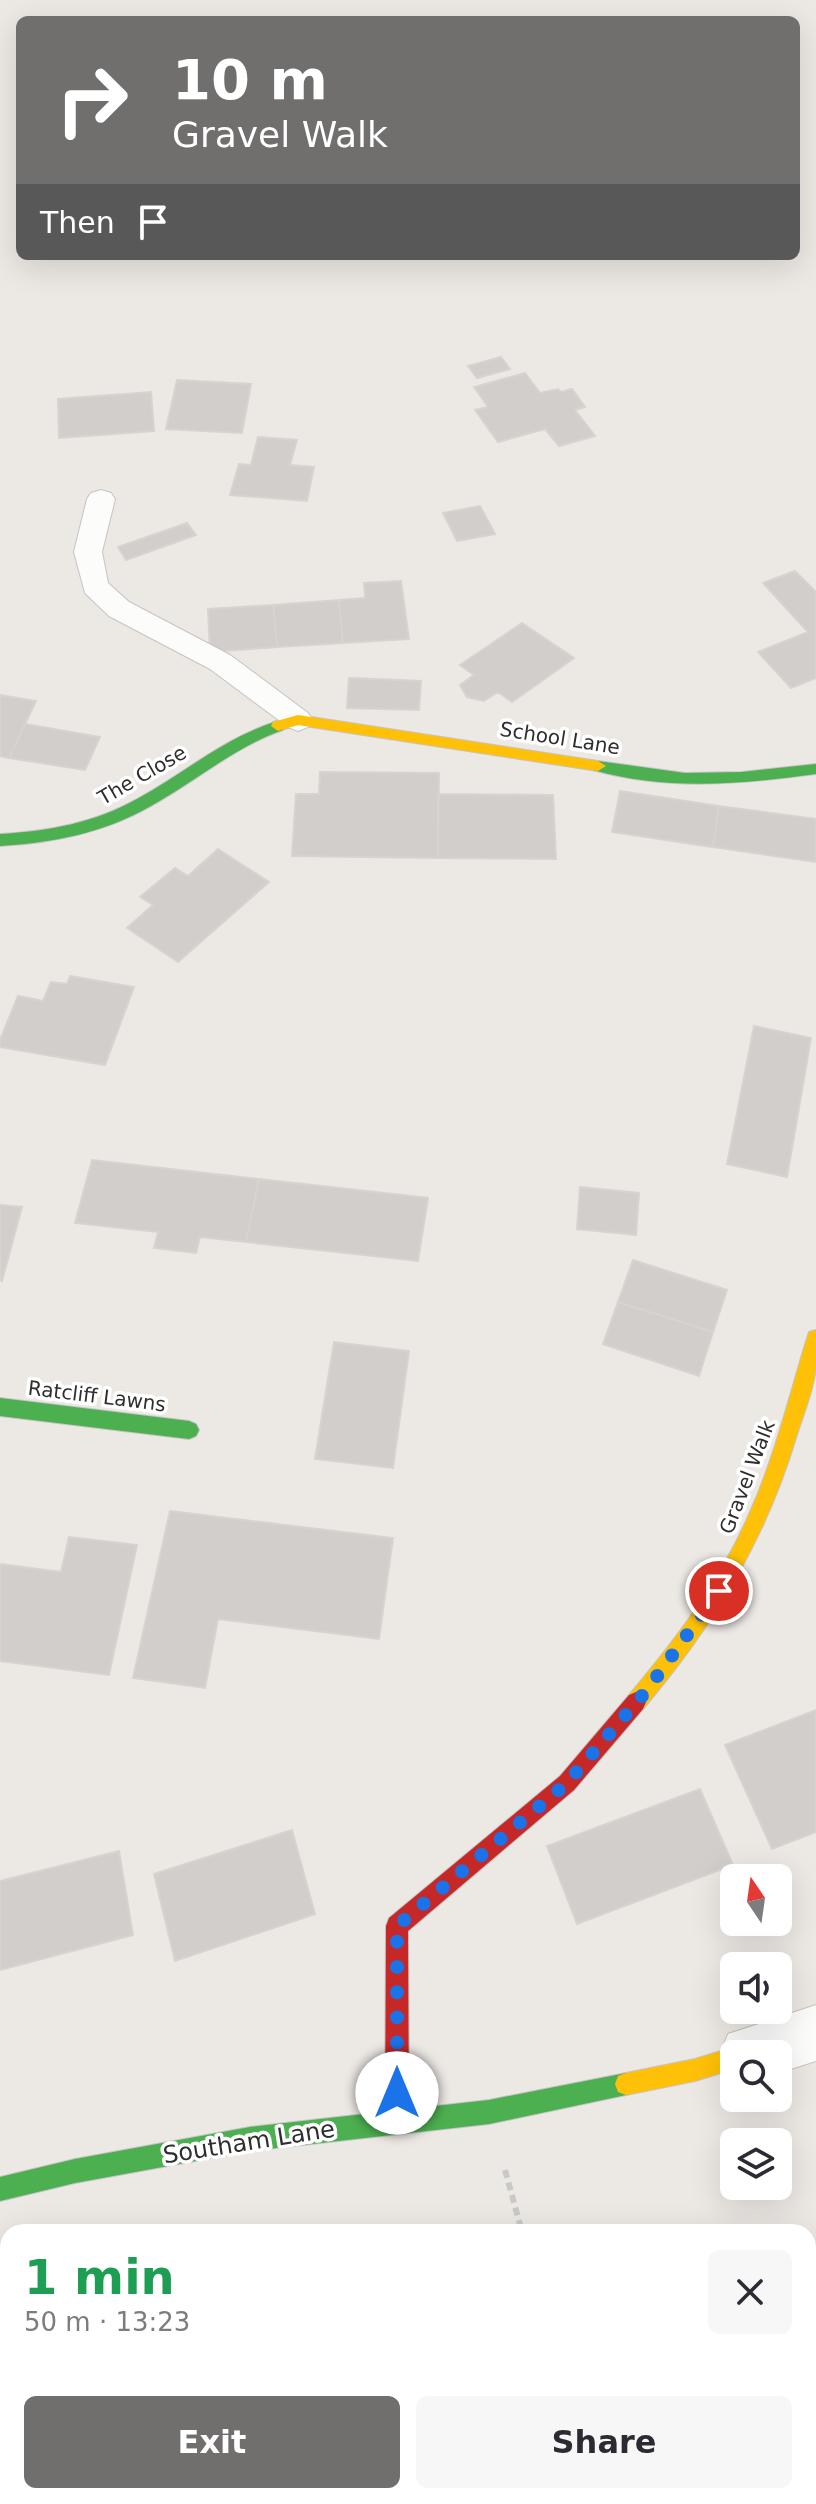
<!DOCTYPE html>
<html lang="en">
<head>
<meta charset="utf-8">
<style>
	:root { --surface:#fff; --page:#f7f7f7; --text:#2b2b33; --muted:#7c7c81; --accent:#706f6e }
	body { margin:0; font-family:"DejaVu Sans",sans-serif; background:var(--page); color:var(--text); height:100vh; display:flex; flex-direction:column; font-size:30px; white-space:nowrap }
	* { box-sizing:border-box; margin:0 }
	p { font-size:26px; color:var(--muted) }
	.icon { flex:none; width:44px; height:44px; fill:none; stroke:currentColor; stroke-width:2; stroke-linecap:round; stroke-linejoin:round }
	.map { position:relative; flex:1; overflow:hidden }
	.side { position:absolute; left:0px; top:2224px; width:816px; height:280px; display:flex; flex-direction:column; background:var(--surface); border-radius:24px 24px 0 0; box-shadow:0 8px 32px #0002 }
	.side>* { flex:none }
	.hud { position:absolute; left:16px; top:16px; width:784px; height:244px; border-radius:12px; box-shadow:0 8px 32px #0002; background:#706f6e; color:#fff; overflow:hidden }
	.needle { width:52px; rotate:347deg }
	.controls { position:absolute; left:720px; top:1864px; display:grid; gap:16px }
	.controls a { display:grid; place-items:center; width:72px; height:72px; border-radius:12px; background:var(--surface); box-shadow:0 8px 32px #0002; font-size:40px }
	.pin { position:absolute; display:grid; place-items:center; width:68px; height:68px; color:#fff; margin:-34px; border:4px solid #fff; border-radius:50%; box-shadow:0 2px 8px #0007 }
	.me { position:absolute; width:88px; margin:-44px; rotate:0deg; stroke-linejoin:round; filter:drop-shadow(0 0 6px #0008) }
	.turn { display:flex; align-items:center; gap:28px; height:168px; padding:0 24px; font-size:36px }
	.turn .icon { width:104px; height:104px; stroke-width:2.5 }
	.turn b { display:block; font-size:56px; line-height:68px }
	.then { display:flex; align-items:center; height:76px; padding:0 24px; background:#0003; gap:16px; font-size:30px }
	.round { display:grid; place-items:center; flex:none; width:84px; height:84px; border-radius:12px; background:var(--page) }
	.overview { display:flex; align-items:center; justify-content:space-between; height:136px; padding:0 24px }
	h1 { font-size:48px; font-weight:700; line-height:60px; color:#1e9e55 }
	.action { display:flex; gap:16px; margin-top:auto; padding:16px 24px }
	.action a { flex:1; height:92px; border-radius:12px; background:var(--accent); color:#fff; font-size:32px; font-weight:700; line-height:92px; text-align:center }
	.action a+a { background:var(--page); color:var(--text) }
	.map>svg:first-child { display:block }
</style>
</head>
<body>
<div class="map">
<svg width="816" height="2504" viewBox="0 0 816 2504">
	<rect width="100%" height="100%" fill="#ece8e4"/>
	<!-- building -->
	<path fill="#d1cecb" stroke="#d7d4d0" stroke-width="2" d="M501 357 510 369 477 378 468 366Z
		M525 373 540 393 558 389 561 392 572 389 585 407 575 410 595 436 559 446 545 429 498 442 475 410 488 407 474 387Z
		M177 380 251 384 242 433 166 429Z
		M151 392 154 431 59 438 58 399Z
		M258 437 297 440 290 465 314 467 307 501 230 495 239 464 251 465Z
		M480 506 495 534 457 541 443 513Z
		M187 523 196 535 126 560 118 547Z
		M795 571 816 592V678L791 688 758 652 808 632 763 583Z
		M401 581 409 639 343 643 339 600 365 598 364 583Z
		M339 600 343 643 277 647 273 605Z
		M273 605 277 647 210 652 208 609Z
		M522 623 574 658 512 702 498 692 484 701 467 697 460 685 474 675 460 665Z
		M349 678 421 681 419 710 347 708Z
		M0 695 36 701 9 758 0 756Z
		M25 724 100 737 85 770 9 758Z
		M320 772 439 773 438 858 292 856 296 794H319Z
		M620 791 719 806 713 847 612 832Z
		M438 794 553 795 556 859 438 858Z
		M719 806 816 819V862L713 847Z
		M218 849 269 882 178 962 127 928 153 905 140 897 175 868 188 876Z
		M70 976 134 987 105 1065 0 1047V1040L18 996 43 1001 51 982 67 984Z
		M754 1026 811 1038 787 1177 727 1164Z
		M92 1160 259 1179 246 1242 200 1237 196 1253 154 1248 158 1232 75 1223Z
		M259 1179 428 1198 418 1261 246 1242Z
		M580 1187 639 1193 636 1235 577 1229Z
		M0 1205 22 1207 2 1281 0 1280Z
		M633 1260 727 1290 713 1332 618 1302Z
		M618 1302 713 1332 699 1376 603 1344Z
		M334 1342 409 1351 393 1468 315 1459Z
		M170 1511 393 1538 379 1639 218 1619 205 1688 133 1678Z
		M69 1537 137 1545 109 1675 0 1661V1564L61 1572Z
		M816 1710V1832L772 1849 725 1745Z
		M700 1789 733 1865 577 1924 547 1846Z
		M292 1830 315 1914 175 1961 154 1874Z
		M119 1851 133 1935 0 1970V1881Z
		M8 2433V2496H49L50 2504H0V2436Z
		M95 2496H279L281 2504H96Z
		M309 2496H438L440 2504H311Z
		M726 2496H805L809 2504H709Z"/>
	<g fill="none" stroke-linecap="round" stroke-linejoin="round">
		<!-- lane casing -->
		<g stroke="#c5c4c5" stroke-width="2">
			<path id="lane" d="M101 490 111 493 115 499 102 552 108 583 129 602 230 655 308 713 313 720 308 727 298 731 288 727 210 669 109 616 85 593 74 552 87 499 91 493Z"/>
		</g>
		<!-- street casing -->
		<g stroke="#c5c4c5" stroke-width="2">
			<path id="street" d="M816 2005V2061L778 2073V2054H734V2076L728 2074 720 2054 728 2034Z"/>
		</g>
		<!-- fast casing -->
		<g stroke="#c5c4c5" stroke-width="2">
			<path id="fast" d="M278 721 285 726 283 730C234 747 195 782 149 807 103 833 52 843 0 846V834C49 831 94 823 137 799 185 773 225 737 278 721Z
				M598 761 685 773 742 772 816 764V774C742 784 666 791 593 770V762Z
				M0 1398 189 1421 196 1424 199 1430 196 1436 189 1439 0 1416Z
				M626 2073 634 2076 637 2084 634 2092 626 2095 489 2124 250 2151 75 2183 0 2201V2177L75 2159 250 2127 489 2100Z"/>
		</g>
		<!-- slow casing -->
		<g stroke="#c5c4c5" stroke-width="2">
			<path id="slow" d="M298 715 598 761 606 766 598 771 298 725 278 731 271 726 273 722Z
				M816 1330C816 1342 816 1355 816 1367 814 1390 803 1415 796 1438 765 1541 712 1628 643 1709L636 1712 629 1709 626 1702 629 1695C676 1639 721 1580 750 1512 775 1456 789 1396 807 1338L809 1332Z
				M734 2047 744 2054H734V2069L695 2081 626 2095 618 2092 615 2084 618 2076 626 2073 695 2059Z"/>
		</g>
		<!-- jam casing -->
		<g stroke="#c5c4c5" stroke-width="2">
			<path id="jam" d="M636 1692 643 1695 646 1702 643 1709 574 1790 408 1931 409 2120 405 2128 397 2132 389 2128 385 2120 386 1926 389 1918 560 1776 629 1695Z"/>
		</g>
		<!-- path -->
		<path stroke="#c9c9c8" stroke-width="6" stroke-dasharray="8 5" stroke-linecap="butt" d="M505 2170 522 2232
			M581 2496 583 2504"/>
		<!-- lane -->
		<use href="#lane" fill="#fcfcfb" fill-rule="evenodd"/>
		<!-- street -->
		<use href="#street" fill="#fcfcfb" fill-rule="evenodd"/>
		<!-- fast -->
		<use href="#fast" fill="#4caf50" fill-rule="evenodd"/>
		<!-- slow -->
		<use href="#slow" fill="#ffc107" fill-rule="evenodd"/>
		<!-- jam -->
		<use href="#jam" fill="#c62828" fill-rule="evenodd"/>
	</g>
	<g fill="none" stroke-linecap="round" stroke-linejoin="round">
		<!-- route -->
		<path stroke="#1a73e8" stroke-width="14" stroke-dasharray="0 25.2" d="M397 2093V1926L567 1783 647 1690 719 1591"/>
	</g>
	<g text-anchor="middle" stroke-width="7" stroke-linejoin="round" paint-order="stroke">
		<!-- street labels -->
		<g font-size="20" fill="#2e2e2e" stroke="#fff">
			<text transform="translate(560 738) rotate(9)" y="7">School Lane</text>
			<text transform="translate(142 775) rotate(-30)" y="7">The Close</text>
			<text transform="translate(97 1396) rotate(7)" y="7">Ratcliff Lawns</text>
			<text transform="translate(747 1477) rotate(-69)" y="7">Gravel Walk</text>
		</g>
		<!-- near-street labels -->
		<g font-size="24" fill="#2e2e2e" stroke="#fff">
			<text transform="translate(249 2142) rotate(-9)" y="8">Southam Lane</text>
		</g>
	</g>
</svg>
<div class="controls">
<a><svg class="needle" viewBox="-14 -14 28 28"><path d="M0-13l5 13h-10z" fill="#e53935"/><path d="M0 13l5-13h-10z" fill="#7c7c81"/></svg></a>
<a><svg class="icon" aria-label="sound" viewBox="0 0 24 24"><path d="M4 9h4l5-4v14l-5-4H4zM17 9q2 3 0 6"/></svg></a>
<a><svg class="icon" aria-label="search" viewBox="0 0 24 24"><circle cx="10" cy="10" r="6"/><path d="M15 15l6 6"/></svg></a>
<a><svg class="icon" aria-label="layers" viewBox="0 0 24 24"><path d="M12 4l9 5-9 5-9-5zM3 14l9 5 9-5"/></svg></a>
</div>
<div class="pin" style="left:719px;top:1591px;background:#d93025"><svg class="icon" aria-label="arrive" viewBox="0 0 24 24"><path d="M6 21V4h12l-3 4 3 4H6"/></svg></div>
<svg class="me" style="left:397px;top:2093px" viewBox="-20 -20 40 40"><circle r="19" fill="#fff"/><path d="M0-13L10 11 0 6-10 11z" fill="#1a73e8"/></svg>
<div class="hud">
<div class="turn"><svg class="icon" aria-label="right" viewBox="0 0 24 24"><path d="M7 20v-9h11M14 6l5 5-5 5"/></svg><div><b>10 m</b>Gravel Walk</div></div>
<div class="then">Then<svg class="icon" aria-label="arrive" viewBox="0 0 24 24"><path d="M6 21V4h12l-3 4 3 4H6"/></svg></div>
</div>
<section class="side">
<div class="overview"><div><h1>1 min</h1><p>50 m · 13:23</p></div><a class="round"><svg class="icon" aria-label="close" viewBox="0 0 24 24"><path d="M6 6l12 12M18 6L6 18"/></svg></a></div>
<div class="action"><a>Exit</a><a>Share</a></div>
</section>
</div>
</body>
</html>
